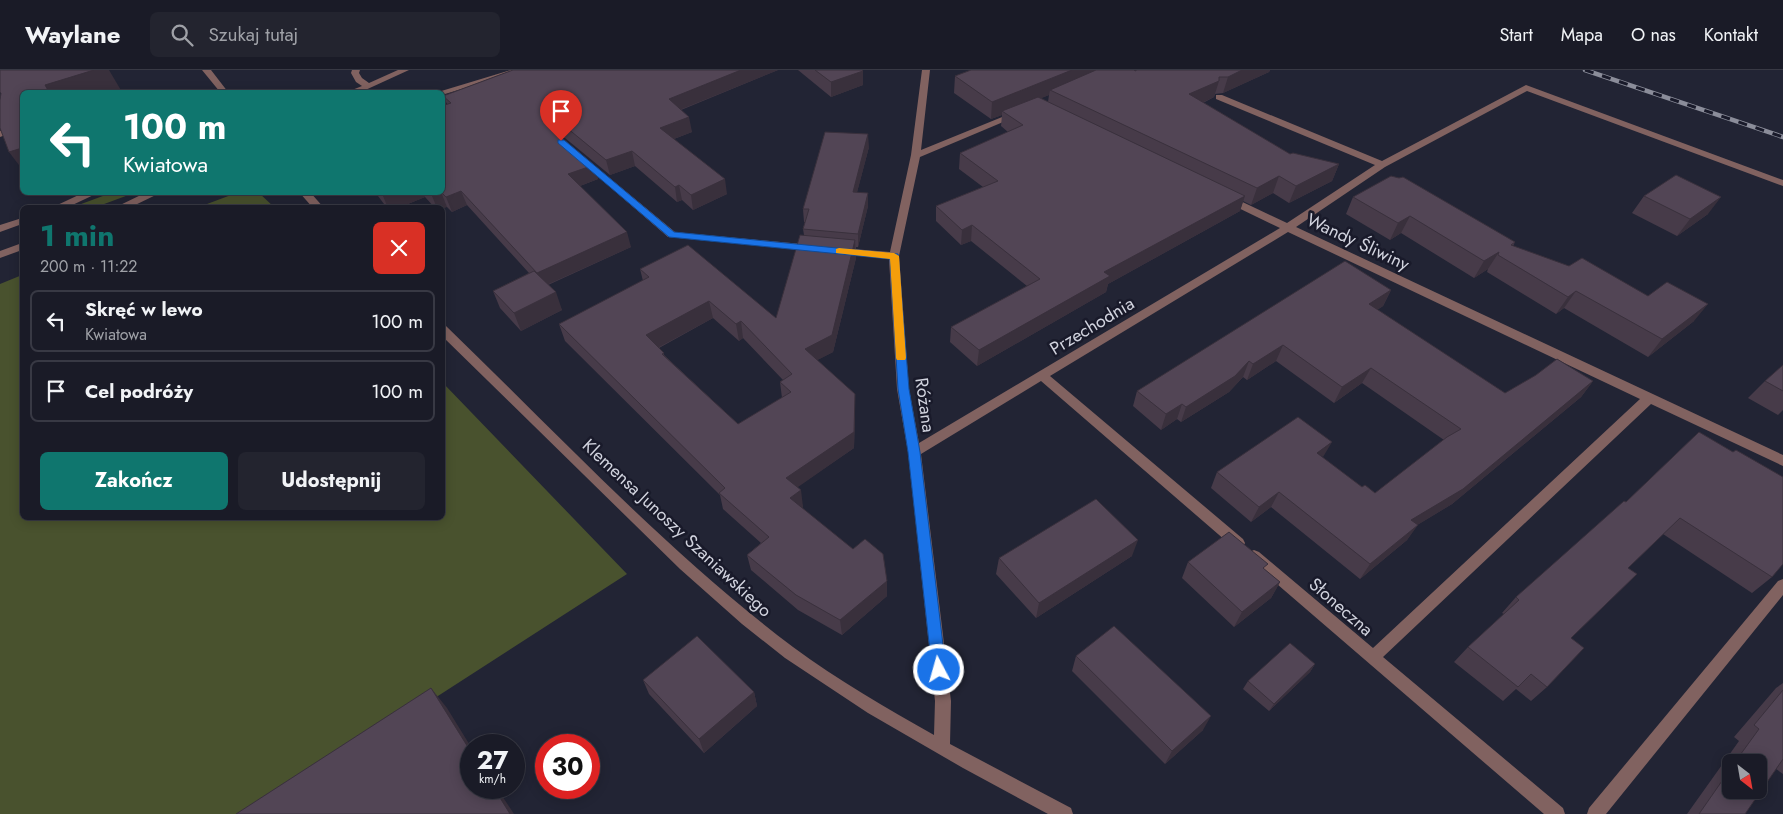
<!DOCTYPE html>
<html lang="pl">
<head>
<meta charset="utf-8">
<style>
	:root { --surface:#1a1b27; --page:#23242f; --text:#f1f3f6; --muted:#9fa1a7; --line:#383944; --accent:#0f766e }
	body { margin:0; font-family:Jost,sans-serif; background:var(--page); color:var(--text); height:100vh; display:flex; flex-direction:column; font-size:19px; white-space:nowrap }
	* { box-sizing:border-box; margin:0 }
	p { font-size:16px; color:var(--muted) }
	.icon { flex:none; width:28px; height:28px; fill:none; stroke:currentColor; stroke-width:2; stroke-linecap:round; stroke-linejoin:round }
	.map { position:relative; flex:1; overflow:hidden }
	.side { position:absolute; left:20px; top:135px; width:425px; height:315px; display:flex; flex-direction:column; background:var(--surface); border-radius:8px; box-shadow:0 2px 12px #0003,0 0 0 1px var(--line) }
	.side>* { flex:none }
	.banner { position:absolute; left:20px; top:20px; width:425px; height:105px; border-radius:8px; box-shadow:0 2px 12px #0003,0 0 0 1px var(--line); background:#0f766e; color:#fff; overflow:hidden }
	.needle { width:32px; rotate:149deg }
	.controls { position:absolute; left:1722px; top:684px; display:grid; gap:10px }
	.controls a { display:grid; place-items:center; width:45px; height:45px; border-radius:8px; background:var(--surface); box-shadow:0 2px 12px #0003,0 0 0 1px var(--line); font-size:25px }
	.speed { position:absolute; left:460px; top:664px; display:flex; gap:10px; font-size:25px; font-weight:700; text-align:center }
	.speed>* { display:grid; place-content:center; width:65px; height:65px; border-radius:50%; background:var(--surface); box-shadow:0 2px 12px #0003,0 0 0 1px var(--line); line-height:1 }
	.speed small { font-size:12px; font-weight:400 }
	.speed .limit { border:8px solid #d22; background:#fff; color:#111 }
	.pin { position:absolute; display:grid; place-items:center; width:42px; height:42px; color:#fff; margin:-51px -21px; border-radius:50% 50% 50% 0; rotate:-45deg; box-shadow:0 0 5px #0007 }
	.pin .icon { rotate:45deg }
	.me { position:absolute; width:55px; margin:-28px; rotate:354deg; stroke-linejoin:round; filter:drop-shadow(0 0 4px #0008) }
	.turn { display:flex; align-items:center; gap:18px; height:105px; padding:0 20px; font-size:22px }
	.turn .icon { width:65px; height:65px; stroke-width:2.5 }
	.turn b { display:block; font-size:35px; line-height:42px }
	.round { display:grid; place-items:center; flex:none; width:52px; height:52px; border-radius:8px; background:var(--page) }
	.summary { display:flex; align-items:center; justify-content:space-between; height:85px; padding:0 20px }
	h1 { font-size:30px; font-weight:700; line-height:38px; color:var(--accent) }
	.primary-button { display:flex; gap:10px; margin-top:auto; padding:10px 20px }
	.primary-button a { flex:1; height:58px; border-radius:8px; background:var(--accent); color:#fff; font-size:20px; font-weight:700; line-height:58px; text-align:center }
	.primary-button a+a { background:var(--page); color:var(--text) }
	ul { padding:0; list-style:none }
	li { display:flex; align-items:center; gap:15px; height:62px; margin:0 10px 8px; padding:0 10px; border:2px solid var(--line); border-radius:8px }
	li div { flex:1 }
	li b { display:block; font-size:19px }
	li em { font-style:normal }
	header { display:flex; align-items:center; gap:30px; box-sizing:border-box; height:70px; padding:0 25px; background:var(--surface); border-bottom:1px solid var(--line) }
	header strong { font-size:24px }
	nav { display:flex; gap:28px; margin-inline-start:auto; font-size:18px }
	.search { width:350px; height:45px; background:var(--page); display:flex; align-items:center; gap:12px; box-sizing:border-box; padding:0 18px; border-radius:8px; color:var(--muted); font-size:19px }
	.map>svg:first-child { display:block }
</style>
</head>
<body>
<header>
<strong>Waylane</strong>
<div class="search"><svg class="icon" aria-label="search" viewBox="0 0 24 24"><circle cx="10" cy="10" r="6"/><path d="M15 15l6 6"/></svg>Szukaj tutaj</div>
<nav><a>Start</a><a>Mapa</a><a>O nas</a><a>Kontakt</a></nav>
</header>
<div class="map">
<svg width="1783" height="744" viewBox="0 0 1783 744">
	<rect width="100%" height="100%" fill="#222434"/>
	<!-- green -->
	<path fill="#49522e" d="M239 122 259 123 274 137H199Z
		M111 123H134L96 137H73Z
		M22 205V448H442L443 313 627 504 255 744H0V214Z"/>
	<g fill="none" stroke-linecap="round" stroke-linejoin="round">
		<!-- minor -->
		<path fill="#816260" fill-rule="evenodd" d="M202 0H211L228 22H220Z
			M352 0H360L359 3 362 8 369 13 398 0H409L361 22H351L352 20 362 16 356 12 351 3Z
			M511 0H525L445 24 438 22Z
			M922 0H930L921 80 1012 43H1018L1020 45 920 87 899 186 909 319 919 373 1280 158 1224 131V127H1232L1287 153 1375 95 1216 29V25H1222L1382 91 1526 15 1783 110V116L1527 21 1385 97 1296 157 1783 385V396L1651 334 1383 587 1563 738 1565 744H1544L1249 490 1247 486 1249 482 1254 480 1259 482 1373 578 1640 329 1288 162 1050 306 1243 469 1245 473 1243 477 1238 479 1233 477 1041 311 921 384 951 631 950 674 1071 738 1073 744H1048L963 698 868 643 785 588 742 554 680 499 442 266V255L446 256C558 364 669 484 793 577 838 610 886 638 934 665L935 631 908 382 897 319 889 189 840 184 835 181 840 178 890 182 911 85Z
			M22 53V59L0 67V61Z
			M583 86 675 162 812 175 817 178 812 181 668 167 580 91V87Z
			M85 122H100L66 138H51Z
			M147 122H162L129 138H114Z
			M299 122H310L324 138H313Z
			M22 148V154L0 162V155Z
			M22 173V180L0 188V181Z
			M1783 509V525L1606 744H1587L1589 738 1778 511Z"/>
		<!-- rail casing -->
		<g stroke="#8b8d9a" stroke-width="4.5">
			<path id="rail" d="M1585 0 1783 67"/>
		</g>
		<!-- rail -->
		<use href="#rail" stroke="#191a2a" stroke-width="3" stroke-dasharray="9" stroke-linecap="butt"/>
	</g>
	<!-- wall -->
	<path fill="#473b49" fill-rule="evenodd" d="M513 0H778L681 40 692 62 674 69 727 124 693 140 682 130 677 132 635 96 610 105 565 68H562L594 95 598 109 580 116 631 177 548 215 562 240 521 261 500 238 493 221 529 203 467 135 452 142 447 137 435 138 425 127 398 138H387L375 122H442L447 34 443 26Z
		M798 0H862L863 1V15L831 27Z
		M1137 0H1270L1269 2 1223 23 1215 24 1214 27 1203 33 1290 84 1339 94 1332 111 1289 133 1273 123 1251 135 1243 131 1240 141 1108 214 1106 222 977 296 950 272 951 257 1027 216 971 171 961 175 936 151V136L983 117 959 99 960 83 1008 62 1001 56 1002 45 991 49 954 23 955 6 1135 1ZM1049 25 1048 32 1041 28Z
		M869 77 857 122 868 136 858 177H856V188L833 282 817 290 855 324V340L854 378 797 417 803 437 802 438 887 511V526L842 565 798 540 751 500 747 485 761 473 723 439 720 425 565 271 559 254 643 211 640 199 776 248 804 165 803 159 805 152H804L803 139ZM713 248 739 271 743 268 783 310 780 312 782 328 738 354 665 286 659 278Z
		M1644 126 1708 144 1677 166 1632 143Z
		M1353 127 1515 172 1513 176 1694 251 1648 287 1564 238 1556 244 1487 202 1488 199 1474 208 1401 163 1390 170 1346 144Z
		M1391 220 1383 236 1377 240 1505 323 1593 311 1581 327 1452 434 1417 455 1407 470 1360 509 1271 437 1251 452 1211 418 1217 402 1323 388 1362 417 1375 423 1444 370 1362 313 1334 333 1276 291 1247 310 1243 307 1229 322 1181 352 1177 349 1161 360 1133 336 1137 321Z
		M1783 295V340L1778 345 1748 328 1765 311Z
		M1699 362 1772 507 1752 523 1663 464 1628 498 1571 568 1547 617 1531 631 1516 619 1503 631 1454 592 1468 577 1504 544 1502 543 1516 527 1626 432Z
		M1132 486 1036 548 996 504 999 488Z
		M1188 492 1265 500 1280 512 1271 528 1234 557 1182 508Z
		M1076 586 1203 660 1165 694 1072 601Z
		M1315 594 1310 602 1269 641 1243 619 1248 611Z
		M643 610 754 622 757 636 704 683 649 624Z
		M1783 613V704L1776 699 1745 744H1687L1739 671 1734 667 1776 618ZM1731 692H1759L1731 720Z"/>
	<!-- shaded-wall -->
	<path fill="#39303c" d="M94 0H109L122 22H49L45 15Z
		M741 0H778L672 43 669 29Z
		M1072 0H1106L1050 20 1049 25 1005 43 1002 41V45L991 49 992 32Z
		M1242 0H1270L1269 2 1223 23 1228 7Z
		M863 1V15L831 27V12Z
		M1219 11 1214 27 1185 41 1189 24Z
		M689 47 692 62 663 73 660 58Z
		M552 53 557 68 550 58Z
		M868 64 869 77 854 134 853 122Z
		M22 78V99L9 82Z
		M632 81 635 96 610 105 606 90Z
		M1339 94 1332 111 1289 133 1296 116Z
		M594 95 598 109 572 119 568 104Z
		M1279 106 1273 123 1251 135 1257 118Z
		M725 109 727 124 693 140 691 125Z
		M679 115 682 130 677 132 675 117Z
		M461 121 467 135 452 142 446 127Z
		M392 122H423L425 127 398 138H388L383 126Z
		M441 122 447 137 442 139V138H437L432 126Z
		M868 123V136L858 177V164Z
		M1245 126 1240 141 1108 214 1106 222 977 296 979 280 1104 202Z
		M1721 127 1708 144 1677 166 1690 149Z
		M1410 146 1401 163 1390 170 1398 153Z
		M972 155 971 171 961 175 962 160Z
		M627 162 631 177 542 217 537 203Z
		M855 170 856 188 833 282 806 296 805 279Z
		M1499 182 1488 199 1474 208 1484 191Z
		M1391 220 1383 236 1361 250 1369 234Z
		M1576 221 1564 238 1556 244 1568 227Z
		M556 222 562 240 521 261 514 243Z
		M709 231 713 248 650 282 646 265Z
		M1708 234 1694 251 1648 287 1662 269Z
		M741 251 743 268 739 271 736 254Z
		M1283 275 1276 291 1247 310 1253 294Z
		M1249 291 1243 307 1229 322 1181 352 1186 337Z
		M1371 298 1362 313 1334 333 1342 317Z
		M1593 311 1581 327 1452 434 1401 465 1411 450Z
		M855 324V340L854 378 788 424 786 408Z
		M1182 334 1177 349 1161 360 1166 344Z
		M1332 372 1323 387 1317 383Z
		M801 420 803 437 792 445 790 428Z
		M1279 422 1271 437 1251 452 1259 437Z
		M1418 455 1407 470 1360 509 1370 494Z
		M1138 470 1132 486 1036 548 1039 533Z
		M887 511V526L842 565 840 550Z
		M1280 512 1271 528 1234 557 1242 542Z
		M1315 594 1310 602 1269 641 1274 634Z
		M431 618 447 638 471 677V682Z
		M754 622 757 636 704 683 699 669Z
		M1211 646 1203 660 1165 694 1172 681Z
		M494 718H497L514 744H510Z"/>
	<!-- building -->
	<path fill="#524555" stroke="#39303c" fill-rule="evenodd" d="M0 0H94L45 15 49 22H22V78L9 82 0 58V30L1 23 0 22Z
		M513 0H741L669 29 689 47 660 58 725 109 691 125 679 115 675 117 632 81 606 90 561 53H552L550 58 594 95 568 104 627 162 537 203 461 121 446 127 441 122H442V36L451 33 443 26Z
		M815 0H862L863 1 831 12Z
		M971 0H1072L992 32 955 6Z
		M1096 0H1134L1135 1 1137 0H1242L1228 7H1219V11L1189 24 1290 84 1293 83 1339 94 1296 116 1279 106 1257 118 1050 20Z
		M1038 27 1245 126 1104 202 1110 206 979 280 951 257 1040 209 972 155 962 160 936 136 998 111 960 83 1023 55 1002 41Z
		M825 62 868 64 853 122 868 123 858 164 803 159 809 139H803Z
		M1676 105 1721 127 1690 149 1644 126Z
		M1391 106 1399 108 1403 107 1515 172 1511 175 1569 196 1582 188 1648 226 1667 212 1708 234 1662 269 1576 221 1568 227 1498 185 1499 182 1484 191 1410 146 1398 153 1353 127Z
		M380 122H392L383 126Z
		M428 122H440L432 126Z
		M800 165 855 170 832 265 805 279 855 324 854 362 786 408 801 420 790 428 853 479 865 469 883 484 887 511 840 550 796 525 747 485 769 467 719 423 725 418 559 254 649 207 640 199 688 175 776 248ZM709 231 736 254 741 251 792 304 780 312 791 322 738 354 662 284 664 283 646 265Z
		M1345 191 1391 220 1369 234 1505 323 1536 305 1557 289 1593 311 1463 419 1411 450 1418 455 1370 494 1279 422 1259 437 1217 402 1298 347 1332 372 1317 383 1362 417 1365 415 1375 423 1447 367 1461 359 1371 298 1342 317 1283 275 1253 294 1249 291 1235 306 1186 337 1182 334 1166 344 1137 321Z
		M534 201 556 222 514 243 493 221Z
		M1783 295V321L1765 311Z
		M1699 362 1733 382 1736 380 1783 407V494L1772 507 1680 448 1628 498 1637 504 1571 568 1584 578 1547 617 1531 604 1518 617 1468 577 1519 530 1516 527 1624 431 1626 432Z
		M1096 429 1138 470 1039 533 999 488Z
		M1229 462 1268 494 1263 498 1280 512 1242 542 1188 492Z
		M1114 556 1211 646 1172 681 1076 586Z
		M697 566 754 622 699 669 643 610Z
		M1290 573 1315 594 1274 634 1248 611Z
		M431 618 471 682V718H494L510 744H236Z
		M1783 620V689L1745 744H1699L1731 698V720H1759V692H1735L1759 659 1754 655Z"/>
	<!-- route -->
	<path fill="#1a73e8" stroke="#114b97" d="M558 70H564L674 162 898 184 909 319 920 382 946 600 944 604 939 606 934 604 932 600 908 382 898 319 890 189 669 167 558 73Z"/>
	<!-- slow -->
	<path fill="#f59e0b" d="M839 178 894 183 899 186 906 288 905 290H897L896 288 890 189 836 183V179Z"/>
	<g text-anchor="middle" stroke-width="5" stroke-linejoin="round" paint-order="stroke">
		<!-- street labels -->
		<g font-size="18" fill="#d1d3de" stroke="#191a2a">
			<text transform="translate(1358 172) rotate(25)" y="6">Wandy Śliwiny</text>
			<text transform="translate(1092 256) rotate(-31)" y="6">Przechodnia</text>
			<text transform="translate(925 335) rotate(82)" y="6">Różana</text>
			<text transform="translate(677 458) rotate(43)" y="6">Klemensa Junoszy Szaniawskiego</text>
			<text transform="translate(1341 537) rotate(41)" y="6">Słoneczna</text>
		</g>
	</g>
</svg>
<div class="controls">
<a><svg class="needle" viewBox="-14 -14 28 28"><path d="M0-13l5 13h-10z" fill="#e53935"/><path d="M0 13l5-13h-10z" fill="#9fa1a7"/></svg></a>
</div>
<div class="speed"><div>27<small>km/h</small></div><div class="limit">30</div></div>
<div class="pin" style="left:561px;top:71px;background:#d93025"><svg class="icon" aria-label="arrive" viewBox="0 0 24 24"><path d="M6 21V4h12l-3 4 3 4H6"/></svg></div>
<svg class="me" style="left:939px;top:600px" viewBox="-20 -20 40 40"><circle r="17" fill="#1a73e8" stroke="#fff" stroke-width="3"/><path d="M0-11L8 9 0 5-8 9z" fill="#fff"/></svg>
<div class="banner">
<div class="turn"><svg class="icon" aria-label="left" viewBox="0 0 24 24"><path d="M17 20v-9H6M10 6l-5 5 5 5"/></svg><div><b>100 m</b>Kwiatowa</div></div>
</div>
<section class="side">
<div class="summary"><div><h1>1 min</h1><p>200 m · 11:22</p></div><a class="round" style="background:#d93025;color:#fff"><svg class="icon" aria-label="close" viewBox="0 0 24 24"><path d="M6 6l12 12M18 6L6 18"/></svg></a></div>
<ul>
<li><svg class="icon" aria-label="left" viewBox="0 0 24 24"><path d="M17 20v-9H6M10 6l-5 5 5 5"/></svg><div><b>Skręć w lewo</b><p>Kwiatowa</p></div><em>100 m</em></li>
<li><svg class="icon" aria-label="arrive" viewBox="0 0 24 24"><path d="M6 21V4h12l-3 4 3 4H6"/></svg><div><b>Cel podróży</b></div><em>100 m</em></li>
</ul>
<div class="primary-button"><a>Zakończ</a><a>Udostępnij</a></div>
</section>
</div>
</body>
</html>
